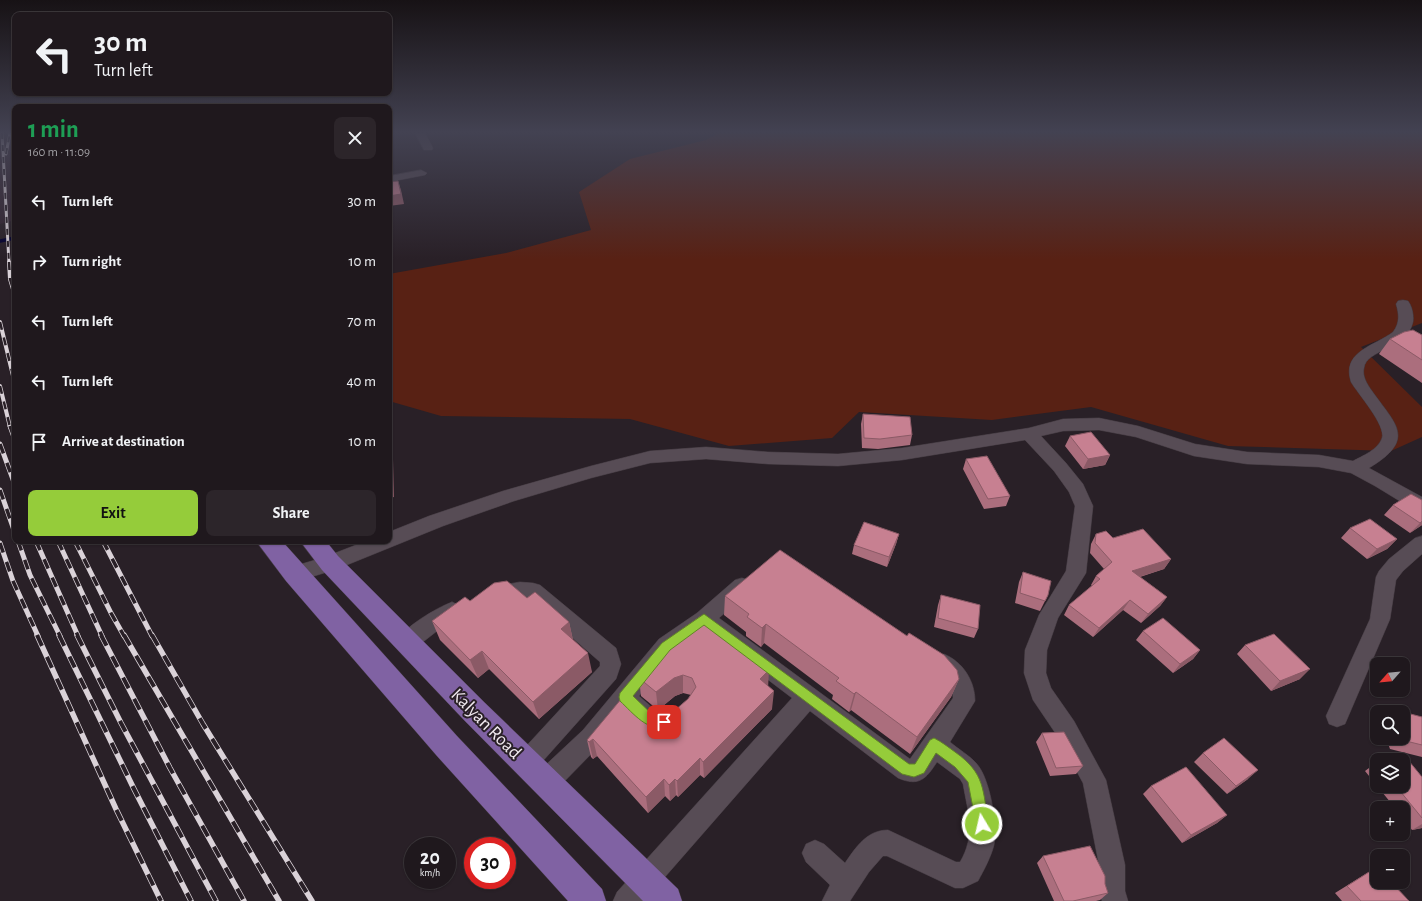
<!DOCTYPE html>
<html lang="en">
<head>
<meta charset="utf-8">
<style>
	:root { --surface:#1f181d; --page:#2c252a; --text:#f1f3f6; --muted:#a1a0a4; --line:#3c373b; --accent:#95cc3a }
	body { margin:0; font-family:"Alegreya Sans",sans-serif; background:var(--page); color:var(--text); height:100vh; display:flex; flex-direction:column; font-size:15px; white-space:nowrap }
	* { box-sizing:border-box; margin:0 }
	p { font-size:13px; color:var(--muted) }
	.icon { flex:none; width:22px; height:22px; fill:none; stroke:currentColor; stroke-width:2; stroke-linecap:round; stroke-linejoin:round }
	.map { position:relative; flex:1; overflow:hidden }
	.panel { position:absolute; left:12px; top:104px; width:380px; height:440px; display:flex; flex-direction:column; background:var(--surface); border-radius:8px; box-shadow:0 1px 3px #0004,0 0 0 1px var(--line) }
	.panel>* { flex:none }
	.guide { position:absolute; left:12px; top:12px; width:380px; height:84px; border-radius:8px; box-shadow:0 1px 3px #0004,0 0 0 1px var(--line); background:#1f181d; color:var(--text); overflow:hidden }
	.needle { width:26px; rotate:243deg }
	.tools { position:absolute; left:1370px; top:657px; display:grid; gap:8px }
	.tools a { display:grid; place-items:center; width:40px; height:40px; border-radius:8px; background:var(--surface); box-shadow:0 1px 3px #0004,0 0 0 1px var(--line); font-size:20px }
	.speed { position:absolute; left:404px; top:837px; display:flex; gap:8px; font-size:20px; font-weight:700; text-align:center }
	.speed>* { display:grid; place-content:center; width:52px; height:52px; border-radius:50%; background:var(--surface); box-shadow:0 1px 3px #0004,0 0 0 1px var(--line); line-height:1 }
	.speed small { font-size:10px; font-weight:400 }
	.speed .limit { border:6px solid #d22; background:#fff; color:#111 }
	.pin { position:absolute; display:grid; place-items:center; width:34px; height:34px; color:#fff; margin:-17px; border-radius:8px; box-shadow:0 2px 6px #0006 }
	.me { position:absolute; width:44px; margin:-22px; rotate:351deg; stroke-linejoin:round; filter:drop-shadow(0 0 3px #0008) }
	.turn { display:flex; align-items:center; gap:14px; height:84px; padding:0 16px; font-size:18px }
	.turn .icon { width:52px; height:52px; stroke-width:2.5 }
	.turn b { display:block; font-size:28px; line-height:34px }
	.round { display:grid; place-items:center; flex:none; width:42px; height:42px; border-radius:8px; background:var(--page) }
	.summary { display:flex; align-items:center; justify-content:space-between; height:68px; padding:0 16px }
	h1 { font-size:24px; font-weight:700; line-height:30px; color:#1e9e55 }
	.primary-button { display:flex; gap:8px; margin-top:auto; padding:8px 16px }
	.primary-button a { flex:1; height:46px; border-radius:8px; background:var(--accent); color:#111; font-size:16px; font-weight:700; line-height:46px; text-align:center }
	.primary-button a+a { background:var(--page); color:var(--text) }
	ul { padding:0; list-style:none }
	li { display:flex; align-items:center; gap:12px; height:60px; padding:0 16px }
	li div { flex:1 }
	li b { display:block; font-size:15px }
	li em { font-style:normal }
	.map>svg:first-child { display:block }
</style>
</head>
<body>
<div class="map">
<svg width="1422" height="901" viewBox="0 0 1422 901">
	<rect width="100%" height="100%" fill="#292027"/>
	<!-- built -->
	<path fill="#332430" d="M0 133H15V220L0 224Z"/>
	<!-- green -->
	<path fill="#582114" d="M719 133H1422V323L1361 347 1422 407V437L1391 451 1228 446 1091 407 992 420 859 412 832 438 729 446 630 419 441 416 389 401V274L506 253 591 230 579 192 630 159 706 140Z"/>
	<g fill="none" stroke-linecap="round" stroke-linejoin="round">
		<!-- stream -->
		<path stroke="#03002e" stroke-width="3.5" d="M0 241 15 238"/>
		<!-- minor casing -->
		<g stroke="#433a41" stroke-width="1">
			<path id="minor" d="M415 133H425L433 148 432 150H424Z
				M421 170 427 173 425 175 389 182V176Z
				M1403 300 1408 301C1412 306 1414 315 1413 322 1407 350 1366 349 1364 368 1362 376 1367 384 1372 391 1396 425 1417 439 1369 468L1422 497V513L1416 511 1375 486 1351 473 1319 467 1247 464 1194 456 1136 437 1099 430 1063 431 1041 436 1066 463 1083 484 1093 506 1086 573 1058 618 1047 650 1046 673 1051 688 1074 721 1106 780 1125 865V891L1128 901H1102L1099 891V865L1083 783 1058 737 1033 700 1024 673 1025 650 1039 615 1066 571 1075 506 1069 492 1054 471 1025 440 902 460 838 466 768 464 706 459 650 463 591 478 514 501 443 526 337 569 295 582 288 580 285 574 288 568 325 557 366 541H389V532L429 516 503 491 591 466 650 451 706 447 768 452 838 454 902 448 1029 428 1063 419 1099 418 1138 426 1195 444 1247 452 1319 455 1353 461C1362 456 1378 450 1382 438 1386 425 1358 394 1351 382 1341 351 1375 346 1393 332 1400 323 1399 314 1396 304L1398 301Z
				M1422 536V554L1403 571 1396 580 1390 619 1345 724 1337 727 1329 724 1326 716 1370 619 1376 577 1379 571 1389 559 1415 538Z
				M742 578 749 580 752 586 749 592 719 618 910 759 953 698C953 680 940 678 933 664L936 657 944 654C963 662 975 681 975 701L950 742C958 749 969 755 976 763 990 777 998 826 994 845 991 857 984 870 978 881L963 888H955L887 856H883L869 872 850 901H822L830 885 806 862 802 853 806 844 815 840 824 844 845 863C856 847 867 830 888 830L956 862H960C976 835 968 813 963 784L960 779 937 762C926 779 919 787 898 778L810 711 644 901H613L617 892 792 698 704 631 673 653 639 696 656 711 667 714 670 722 667 730C649 737 638 724 626 712L599 746 555 791 546 794 537 791 534 782 537 773 583 730 659 639 697 613 735 580Z
				M520 582 533 583 540 585 616 648 621 664 616 679 534 771 526 775 518 771 514 763 518 755 600 666V662L528 599C515 598 501 604 488 600L485 594 488 588Z
				M452 602 459 605 462 611 459 617 446 624 414 649 407 651 400 649 396 642C404 627 436 608 452 602Z"/>
		</g>
		<!-- major casing -->
		<g stroke="#433a41" stroke-width="1">
			<path id="major" d="M256 541H282L457 736 602 889 606 901H568L437 756 286 581Z
				M300 541H326L338 556 484 702 678 889 682 901H643L464 720 322 570Z"/>
		</g>
		<!-- minor -->
		<use href="#minor" fill="#574c55" fill-rule="evenodd"/>
		<!-- major -->
		<use href="#major" fill="#8062a3" fill-rule="evenodd"/>
		<!-- rail-far3 casing -->
		<g stroke="#dad2d8" stroke-width="3">
			<path id="rail-far3" d="M2 133 9 263
				M6 154 10 133"/>
		</g>
		<!-- rail-far2 casing -->
		<g stroke="#dad2d8" stroke-width="4">
			<path id="rail-far2" d="M9 262 10 279 15 296
				M0 322 15 384
				M0 386 10 427"/>
		</g>
		<!-- rail-far1 casing -->
		<g stroke="#dad2d8" stroke-width="5">
			<path id="rail-far1" d="M10 426 15 440
				M0 444 15 485
				M0 490 15 533
				M18 541 30 575 60 636
				M36 541 78 636
				M58 541 102 636
				M75 541 111 613 124 636
				M103 541 152 636
				M0 543 13 581 38 636"/>
		</g>
		<!-- rail casing -->
		<g stroke="#dad2d8" stroke-width="5.5">
			<path id="rail" d="M37 635 116 809 161 901
				M59 635 134 789 191 901
				M77 635 121 723 216 901
				M101 635 170 768 244 901
				M124 635 279 901
				M152 635 203 724 312 901"/>
		</g>
		<!-- rail-far3 -->
		<use href="#rail-far3" stroke="#292027" stroke-width="2" stroke-dasharray="6" stroke-linecap="butt"/>
		<!-- rail-far2 -->
		<use href="#rail-far2" stroke="#292027" stroke-width="2.5" stroke-dasharray="8" stroke-linecap="butt"/>
		<!-- rail-far1 -->
		<use href="#rail-far1" stroke="#292027" stroke-width="3.5" stroke-dasharray="10" stroke-linecap="butt"/>
		<!-- rail -->
		<use href="#rail" stroke="#292027" stroke-width="4" stroke-dasharray="12" stroke-linecap="butt"/>
	</g>
	<!-- wall -->
	<path fill="#ab6e7d" d="M1422 335V383L1379 354 1390 339Z
		M863 414 912 435 910 445 878 449 862 448 861 424Z
		M1070 436 1110 455 1105 465 1083 469 1065 446Z
		M966 459 1010 496 1006 506 984 509 963 469Z
		M1411 494 1422 525 1410 533 1384 515 1393 505Z
		M1350 528 1397 539 1387 549 1367 559 1341 538Z
		M899 534 896 544 887 567 852 554 854 545Z
		M1096 534 1113 538 1171 559 1164 569 1140 577 1167 597 1160 606 1141 623 1123 610 1093 637 1064 615 1069 605 1092 586 1091 585 1096 576 1104 569 1090 553 1091 544Z
		M1023 572 1048 595 1040 611 1015 603 1019 582Z
		M941 595 978 629 974 638 934 627 938 605Z
		M725 596 959 679 951 697 910 754 851 710 849 712 832 699 833 695 764 643 761 647 746 636V632L724 615Z
		M527 598 569 622 573 640 592 672 539 719 489 669 478 678 440 640 432 621Z
		M1143 631 1200 650 1193 659 1173 673 1136 640Z
		M727 637 745 645V651L768 686 772 709 704 778 700 775 678 797 676 795 670 801 665 796 648 813 597 756 593 759 591 757 587 740 642 713 658 717 674 711 688 699 691 695 683 693 675 696 658 710 641 696 639 678 667 648 666 644Z
		M1245 645 1300 679 1271 691 1237 654Z
		M1422 717V757L1390 749 1386 738H1403Z
		M1042 733 1083 766 1076 774 1050 776 1036 742Z
		M1203 753 1248 779 1227 794 1194 762Z
		M1377 762V786H1403L1422 777V828L1412 830 1403 818V808H1395L1365 771Z
		M1151 786 1227 815 1217 823 1182 843 1143 794Z
		M1043 856 1105 884 1108 893 1100 900 1096 901H1054L1037 863Z
		M1377 867 1409 901H1342L1335 893 1364 875Z"/>
	<!-- shaded-wall -->
	<path fill="#8b5a66" d="M398 181 401 190 404 204 389 206V196Z
		M389 449 393 459 394 497 389 498Z
		M1110 455 1105 465 1083 469 1088 459Z
		M1422 521V525L1410 533Z
		M899 534 896 544 887 567 889 557Z
		M1397 539 1387 549 1367 559 1377 549Z
		M1171 559 1164 569 1126 581 1132 571Z
		M1167 597 1160 606 1141 623 1148 614Z
		M1130 600 1123 610 1093 637 1099 628Z
		M569 622 573 641 561 629Z
		M766 624 764 643 761 647 762 628Z
		M745 645 744 664 742 649Z
		M1200 650 1193 659 1173 673 1180 664Z
		M482 651 489 669 478 678 470 660Z
		M588 653 592 672 539 719 533 702Z
		M1310 669 1300 679 1271 691 1280 681Z
		M769 670 768 689 760 679Z
		M683 675V693L675 696 658 710 656 692 674 678Z
		M959 679 951 697 910 754 917 737Z
		M774 691 772 709 704 778 703 762Z
		M856 692 851 710 849 712 854 694Z
		M593 739 597 756 593 759 589 742Z
		M700 758V775L678 797 677 781Z
		M1258 770 1248 779 1227 794 1236 786Z
		M664 779 665 796 648 813 646 797Z
		M675 779 676 795 670 801 669 785Z
		M1227 815 1217 823 1182 843 1191 835Z
		M1422 824V828L1412 830Z"/>
	<!-- building -->
	<path fill="#c78091" stroke="#8b5a66" d="M398 181 401 194 389 196V182Z
		M1413 330 1422 335V360L1390 339 1404 332Z
		M863 414 910 417 912 435 880 439 864 438Z
		M1091 432 1110 455 1088 459 1070 436Z
		M987 456 1010 496 988 499 966 459Z
		M1411 494 1422 500V521L1420 523 1393 505Z
		M1370 519 1397 539 1377 549 1350 528Z
		M864 522 899 534 889 557 854 545Z
		M1143 529 1171 559 1132 571 1167 597 1148 614 1130 600 1099 628 1069 605 1100 579 1096 576 1112 562 1095 543 1096 534 1106 531 1113 538Z
		M780 550 907 636 909 633 944 655 957 670 959 679 917 737 856 692 854 694 836 681 839 678 766 624 762 628 747 617 749 614 725 596Z
		M1023 572 1051 581 1048 595 1045 601 1020 593Z
		M507 581 527 598 535 592 569 622 561 629 588 653 533 702 482 651 470 660 432 621 465 597 470 601 494 583Z
		M941 595 980 605 978 629 938 618Z
		M701 616 727 637 730 634 745 645 742 649 769 670 760 679 774 691 703 762 700 758 677 781 675 779 669 785 664 779 646 797 593 739 589 742 587 740 622 698 642 713 658 717 674 711 688 699 696 687 692 678 683 675 674 678 656 692 639 678 669 645 666 644 673 636Z
		M1163 618 1200 650 1180 664 1143 631Z
		M1274 634 1310 669 1280 681 1245 645Z
		M1391 710 1402 712H1392Z
		M1403 712 1422 717V745L1402 740 1401 738H1403Z
		M1064 732 1083 766 1056 768 1042 733Z
		M1224 738 1258 770 1236 786 1203 753Z
		M1404 755 1422 777V818L1396 786H1403V760H1385Z
		M1186 767 1227 815 1191 835 1151 786Z
		M1090 846 1105 876V884L1108 893 1073 901H1064L1043 856Z
		M1377 867V882H1391L1409 901H1361L1347 886Z"/>
	<!-- sky -->
	<linearGradient id="sky" x2="0" y2="1"><stop stop-color="#171215"/><stop offset="0.51" stop-color="#434252"/><stop offset="1" stop-color="#434252" stop-opacity="0"/></linearGradient>
	<rect width="1422" height="259" fill="url(#sky)"/>
	<!-- route -->
	<path fill="#95cc3a" stroke="#618526" d="M704 614 909 764H915L930 740 934 738C942 742 948 747 955 752 986 774 982 790 989 824L987 829 982 831 977 829 968 782 955 767 936 753 924 773 914 777 902 774 704 625 670 650 633 696 654 716 668 718 670 722 668 726C649 734 633 713 620 701L619 697 620 693 662 643Z"/>
	<g text-anchor="middle" stroke-width="4" stroke-linejoin="round" paint-order="stroke">
		<!-- near-street labels -->
		<g font-size="19" fill="#f0e9ef" stroke="#292027">
			<text transform="translate(487 723) rotate(45)" y="7">Kalyan Road</text>
		</g>
	</g>
</svg>
<div class="tools">
<a><svg class="needle" viewBox="-14 -14 28 28"><path d="M0-13l5 13h-10z" fill="#e53935"/><path d="M0 13l5-13h-10z" fill="#a1a0a4"/></svg></a>
<a><svg class="icon" aria-label="search" viewBox="0 0 24 24"><circle cx="10" cy="10" r="6"/><path d="M15 15l6 6"/></svg></a>
<a><svg class="icon" aria-label="layers" viewBox="0 0 24 24"><path d="M12 4l9 5-9 5-9-5zM3 14l9 5 9-5"/></svg></a>
<a>+</a>
<a>−</a>
</div>
<div class="speed"><div>20<small>km/h</small></div><div class="limit">30</div></div>
<div class="pin" style="left:664px;top:722px;background:#d93025"><svg class="icon" aria-label="arrive" viewBox="0 0 24 24"><path d="M6 21V4h12l-3 4 3 4H6"/></svg></div>
<svg class="me" style="left:982px;top:824px" viewBox="-20 -20 40 40"><circle r="17" fill="#95cc3a" stroke="#fff" stroke-width="3"/><path d="M0-11L8 9 0 5-8 9z" fill="#fff"/></svg>
<div class="guide">
<div class="turn"><svg class="icon" aria-label="left" viewBox="0 0 24 24"><path d="M17 20v-9H6M10 6l-5 5 5 5"/></svg><div><b>30 m</b>Turn left</div></div>
</div>
<section class="panel">
<div class="summary"><div><h1>1 min</h1><p>160 m · 11:09</p></div><a class="round"><svg class="icon" aria-label="close" viewBox="0 0 24 24"><path d="M6 6l12 12M18 6L6 18"/></svg></a></div>
<ul>
<li><svg class="icon" aria-label="left" viewBox="0 0 24 24"><path d="M17 20v-9H6M10 6l-5 5 5 5"/></svg><div><b>Turn left</b></div><em>30 m</em></li>
<li><svg class="icon" aria-label="right" viewBox="0 0 24 24"><path d="M7 20v-9h11M14 6l5 5-5 5"/></svg><div><b>Turn right</b></div><em>10 m</em></li>
<li><svg class="icon" aria-label="left" viewBox="0 0 24 24"><path d="M17 20v-9H6M10 6l-5 5 5 5"/></svg><div><b>Turn left</b></div><em>70 m</em></li>
<li><svg class="icon" aria-label="left" viewBox="0 0 24 24"><path d="M17 20v-9H6M10 6l-5 5 5 5"/></svg><div><b>Turn left</b></div><em>40 m</em></li>
<li><svg class="icon" aria-label="arrive" viewBox="0 0 24 24"><path d="M6 21V4h12l-3 4 3 4H6"/></svg><div><b>Arrive at destination</b></div><em>10 m</em></li>
</ul>
<div class="primary-button"><a>Exit</a><a>Share</a></div>
</section>
</div>
</body>
</html>
